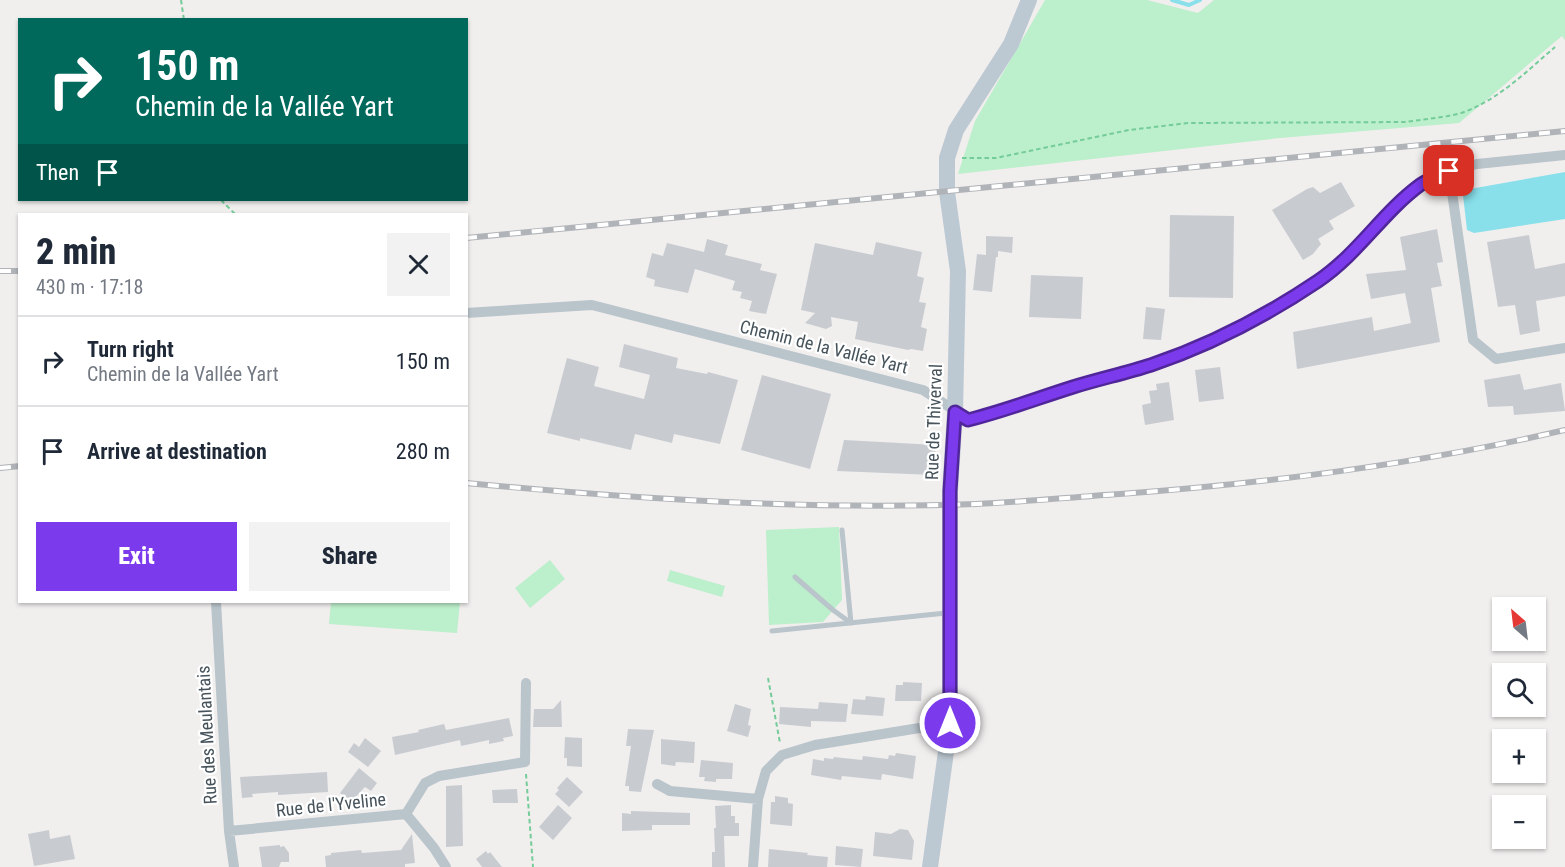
<!DOCTYPE html>
<html lang="en">
<head>
<meta charset="utf-8">
<style>
	:root { --surface:#fff; --page:#f2f2f3; --text:#1f2937; --muted:#747a83; --line:#e0e1e3; --accent:#7c3aed }
	body { margin:0; font-family:"Roboto Condensed",sans-serif; background:var(--page); color:var(--text); height:100vh; display:flex; flex-direction:column; font-size:22px; white-space:nowrap }
	* { box-sizing:border-box; margin:0 }
	p { font-size:20px; color:var(--muted) }
	.icon { flex:none; width:33px; height:33px; fill:none; stroke:currentColor; stroke-width:2; stroke-linecap:round; stroke-linejoin:round }
	.map { position:relative; flex:1; overflow:hidden }
	.details { position:absolute; left:18px; top:213px; width:450px; height:390px; display:flex; flex-direction:column; background:var(--surface); border-radius:0px; box-shadow:0 2px 4px #0004 }
	.details>* { flex:none }
	.hud { position:absolute; left:18px; top:18px; width:450px; height:183px; border-radius:0px; box-shadow:0 2px 4px #0004; background:#00695c; color:#fff; overflow:hidden }
	.needle { width:39px; rotate:332deg }
	.fabs { position:absolute; left:1492px; top:597px; display:grid; gap:12px }
	.fabs a { display:grid; place-items:center; width:54px; height:54px; border-radius:0px; background:var(--surface); box-shadow:0 2px 4px #0004; font-size:30px }
	.pin { position:absolute; display:grid; place-items:center; width:51px; height:51px; color:#fff; margin:-26px; border-radius:12px; box-shadow:0 3px 9px #0006 }
	.me { position:absolute; width:66px; margin:-33px; rotate:0deg; stroke-linejoin:round; filter:drop-shadow(0 0 4px #0008) }
	.turn { display:flex; align-items:center; gap:21px; height:126px; padding:0 18px; font-size:27px }
	.turn .icon { width:78px; height:78px; stroke-width:2.5 }
	.turn b { display:block; font-size:42px; line-height:51px }
	.then { display:flex; align-items:center; height:57px; padding:0 18px; background:#0003; gap:12px; font-size:22px }
	.round { display:grid; place-items:center; flex:none; width:63px; height:63px; border-radius:0px; background:var(--page) }
	.head { display:flex; align-items:center; justify-content:space-between; height:102px; padding:0 18px }
	h1 { font-size:36px; font-weight:800; line-height:45px }
	.primary-button { display:flex; gap:12px; margin-top:auto; padding:12px 18px }
	.primary-button a { flex:1; height:69px; border-radius:0px; background:var(--accent); color:#fff; font-size:24px; font-weight:800; line-height:69px; text-align:center }
	.primary-button a+a { background:var(--page); color:var(--text) }
	ul { padding:0; list-style:none }
	li { display:flex; align-items:center; gap:18px; height:90px; padding:0 18px; border-top:2px solid var(--line) }
	li div { flex:1 }
	li b { display:block; font-size:22px }
	li em { font-style:normal }
	.map>svg:first-child { display:block }
</style>
</head>
<body>
<div class="map">
<svg width="1565" height="867" viewBox="0 0 1565 867">
	<rect width="100%" height="100%" fill="#f1eeee"/>
	<!-- green -->
	<path fill="#bcefcb" d="M1045 0H1147L1198 13 1214 0H1565V40L1562 36 1459 123 1280 138 958 174 975 121Z
		M839 527 842 600 823 622 769 625 766 530Z
		M550 560 565 579 530 608 515 588Z
		M670 570 725 586 722 597 667 581Z
		M331 602H460L457 633 329 624Z"/>
	<!-- water -->
	<path fill="#89e0eb" d="M1565 172V219L1474 233 1467 230 1463 195 1470 189Z"/>
	<g fill="none" stroke-linecap="round" stroke-linejoin="round">
		<!-- stream -->
		<path stroke="#89e0eb" stroke-width="4" d="M1172 0 1189 5 1200 0"/>
	</g>
	<!-- building -->
	<path fill="#c8ccd1" d="M1341 182 1355 206 1329 221 1334 229 1318 239 1321 244 1313 254 1303 260 1272 210 1307 189 1313 187 1320 193Z
		M1170 215 1234 216 1233 298 1169 297Z
		M1437 229 1443 262 1437 263 1442 286 1431 288 1440 342 1297 369 1293 332 1372 317 1374 331 1411 323 1405 293 1371 299 1366 274 1406 270 1400 237Z
		M1529 235 1535 269 1565 263V296L1536 301 1540 331 1520 335 1515 305 1498 307 1487 242Z
		M986 236 1013 237 1012 253 998 251V257H996L992 292 973 290 977 254 986 255Z
		M707 239 728 245 725 255 762 264 760 270 777 274 766 314 749 311 752 301 740 298 742 292 732 290 735 281 695 269 688 293 654 286 655 280 646 277 652 253 663 256 667 243 704 252Z
		M876 242 922 252 917 276 924 278 919 302 926 303 921 327 927 329 923 351 911 349 908 350 855 339 858 322 831 317 832 326 826 329 805 323 815 313 801 310 815 243 873 255Z
		M1031 275 1083 277 1081 319 1029 317Z
		M1146 307 1165 309 1161 340 1143 339Z
		M624 344 678 358 676 368 707 374 708 372 738 380 720 444 674 434 672 443 635 434 631 450 580 438V441L547 433 567 358 599 367 594 386 644 399 650 375 619 367Z
		M1220 367 1224 399 1199 402 1195 370Z
		M1520 374 1524 390 1561 383 1565 411 1514 415 1513 406 1488 407 1484 380Z
		M762 375 831 394 810 469 741 450Z
		M1169 382 1174 420 1145 425 1142 405 1151 403 1149 391 1157 390 1156 384Z
		M844 440 936 445 933 475 837 471Z
		M903 682 922 683 921 701H895L896 685H903Z
		M866 696 885 698 883 716 851 714 853 699 865 700Z
		M561 700 562 727H533L534 709H553Z
		M819 702 848 704 846 722 811 721V727L779 724 780 707 818 709Z
		M735 704 751 709 748 725 751 726 748 737 727 731Z
		M509 718 513 736 503 738 504 741 489 744V740L461 746 460 740 395 755 392 737 419 732 418 730 444 724 446 730Z
		M628 729 654 730 641 792 629 791V786H625L631 746H626Z
		M565 737 582 738V767L567 766V758H564Z
		M365 738 381 751 368 767 348 752 354 743 359 747Z
		M661 739 695 742 694 763 676 762 675 766 661 764Z
		M896 753 916 756 913 779 882 774 881 780 842 776 841 780 811 775 813 759 824 761V758L833 759 834 757 862 760 863 756 888 759 889 755 895 756Z
		M701 760 733 763 732 779H716V782L704 781 705 777H699Z
		M359 768 377 783 371 791 365 787 351 802 340 793Z
		M327 772 328 792 278 795V792L252 794 253 797 242 798 240 777Z
		M567 777 583 792 569 807 555 794 559 790 557 788Z
		M462 785 463 846 446 847V786Z
		M517 789 518 803H493L492 790Z
		M775 796 788 798V803L793 804 792 826 770 824 771 802H775Z
		M558 805 572 818 553 840 539 827Z
		M731 805V816H735V823H739V836H724L725 867H712V852H715L714 828H716L715 806Z
		M631 811 690 813V825H652V830L622 831V813L631 814Z
		M900 829 908 830 914 841 912 860 873 856 875 832 891 834Z
		M49 830 50 839 70 835 75 859 34 866 28 834Z
		M412 834 415 863 405 864V867H326L325 856 331 855V853L361 850 362 853 401 850Z
		M280 845V847L284 846 289 853V862H281L279 867H262L259 847Z
		M836 846 863 849 861 867 835 865Z
		M769 849 808 853 807 855 828 857 827 867H768Z
		M486 851 488 854 490 852 502 867H482L476 859Z"/>
	<g fill="none" stroke-linecap="round" stroke-linejoin="round">
		<!-- path -->
		<path stroke="#74cc99" stroke-width="2" stroke-dasharray="4.5 3" stroke-linecap="butt" d="M181 0 184 20
			M962 158H996L1129 130 1188 123 1406 122C1424 119 1443 118 1461 113 1497 101 1526 72 1555 47
			M221 200 235 214
			M768 678 780 743
			M526 774 533 867"/>
		<!-- lane -->
		<path stroke="#b9c4cb" stroke-width="5" d="M842 530 851 623
			M795 577 833 610 851 623
			M772 631 946 613"/>
		<!-- street -->
		<path stroke="#b9c4cb" stroke-width="10" d="M1449 171 1473 340 1496 359 1565 348
			M466 313 592 305 923 390 968 419 1001 412 1072 387 1150 365 1177 355 1274 310 1345 261 1392 208 1422 183 1449 171 1477 164 1565 155
			M216 602 229 831 234 867
			M657 784 670 791 758 799
			M406 814 425 783 439 776 525 762 526 683
			M229 831 406 814 434 848 446 867
			M753 867 758 799 766 771 782 755 815 745 950 723"/>
		<!-- secondary -->
		<path stroke="#bcc8d2" stroke-width="16" d="M930 867 950 723V491L955 412 958 271 947 192V158L956 130 1011 44 1029 0"/>
		<!-- rail casing -->
		<g stroke="#b0b4b8" stroke-width="6">
			<path id="rail" d="M466 238 1565 131
				M0 271H20
				M0 468 20 466
				M466 483C635 499 807 510 976 504 1024 502 1073 497 1120 494 1270 483 1419 464 1565 430"/>
		</g>
		<!-- rail -->
		<use href="#rail" stroke="#fff" stroke-width="4" stroke-dasharray="11" stroke-linecap="butt"/>
	</g>
	<g fill="none" stroke-linecap="round" stroke-linejoin="round">
		<!-- route casing -->
		<g stroke="#51269a" stroke-width="15">
			<path id="route" d="M950 723V491L955 412 968 420C1004 411 1038 398 1073 387 1099 379 1126 373 1151 365 1210 345 1266 316 1318 281 1359 253 1382 213 1420 185 1429 179 1440 175 1449 171"/>
		</g>
		<!-- route -->
		<use href="#route" stroke="#7c3aed" stroke-width="10"/>
	</g>
	<g text-anchor="middle" stroke-width="4.5" stroke-linejoin="round" paint-order="stroke">
		<!-- street labels -->
		<g font-size="18" fill="#46535b" stroke="#fff">
			<text transform="translate(824 347) rotate(14)" y="6">Chemin de la Vallée Yart</text>
			<text transform="translate(934 422) rotate(-88)" y="6">Rue de Thiverval</text>
			<text transform="translate(207 735) rotate(-93)" y="6">Rue des Meulantais</text>
			<text transform="translate(331 805) rotate(-6)" y="6">Rue de l'Yveline</text>
		</g>
	</g>
</svg>
<div class="fabs">
<a><svg class="needle" viewBox="-14 -14 28 28"><path d="M0-13l5 13h-10z" fill="#e53935"/><path d="M0 13l5-13h-10z" fill="#747a83"/></svg></a>
<a><svg class="icon" aria-label="search" viewBox="0 0 24 24"><circle cx="10" cy="10" r="6"/><path d="M15 15l6 6"/></svg></a>
<a>+</a>
<a>−</a>
</div>
<div class="pin" style="left:1449px;top:171px;background:#d93025"><svg class="icon" aria-label="arrive" viewBox="0 0 24 24"><path d="M6 21V4h12l-3 4 3 4H6"/></svg></div>
<svg class="me" style="left:950px;top:723px" viewBox="-20 -20 40 40"><circle r="17" fill="#7c3aed" stroke="#fff" stroke-width="3"/><path d="M0-11L8 9 0 5-8 9z" fill="#fff"/></svg>
<div class="hud">
<div class="turn"><svg class="icon" aria-label="right" viewBox="0 0 24 24"><path d="M7 20v-9h11M14 6l5 5-5 5"/></svg><div><b>150 m</b>Chemin de la Vallée Yart</div></div>
<div class="then">Then<svg class="icon" aria-label="arrive" viewBox="0 0 24 24"><path d="M6 21V4h12l-3 4 3 4H6"/></svg></div>
</div>
<section class="details">
<div class="head"><div><h1>2 min</h1><p>430 m · 17:18</p></div><a class="round"><svg class="icon" aria-label="close" viewBox="0 0 24 24"><path d="M6 6l12 12M18 6L6 18"/></svg></a></div>
<ul>
<li><svg class="icon" aria-label="right" viewBox="0 0 24 24"><path d="M7 20v-9h11M14 6l5 5-5 5"/></svg><div><b>Turn right</b><p>Chemin de la Vallée Yart</p></div><em>150 m</em></li>
<li><svg class="icon" aria-label="arrive" viewBox="0 0 24 24"><path d="M6 21V4h12l-3 4 3 4H6"/></svg><div><b>Arrive at destination</b></div><em>280 m</em></li>
</ul>
<div class="primary-button"><a>Exit</a><a>Share</a></div>
</section>
</div>
</body>
</html>
